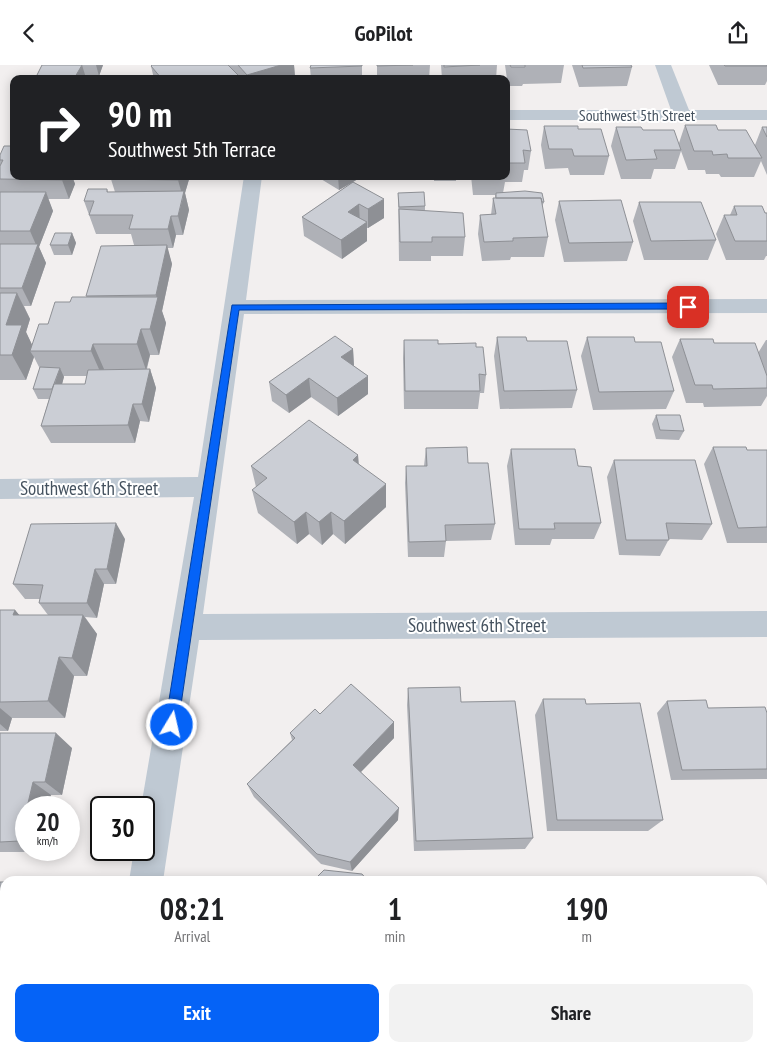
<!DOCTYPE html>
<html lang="en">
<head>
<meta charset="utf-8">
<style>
	:root { --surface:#fff; --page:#f2f2f2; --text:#202124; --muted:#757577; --accent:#0563f7 }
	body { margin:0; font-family:"PT Sans Narrow",sans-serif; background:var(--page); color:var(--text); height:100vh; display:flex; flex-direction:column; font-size:19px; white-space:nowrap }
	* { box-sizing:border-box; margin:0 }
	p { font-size:16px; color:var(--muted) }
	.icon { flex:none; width:28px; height:28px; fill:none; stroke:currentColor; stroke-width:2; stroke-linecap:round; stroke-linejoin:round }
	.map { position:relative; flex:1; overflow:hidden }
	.side { position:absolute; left:0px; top:811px; width:768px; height:176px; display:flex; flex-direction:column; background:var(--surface); border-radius:15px 15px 0 0; box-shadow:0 2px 12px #0003 }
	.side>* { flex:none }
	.hud { position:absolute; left:10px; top:10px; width:500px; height:105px; border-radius:10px; box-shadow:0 2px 12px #0003; background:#202124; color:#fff; overflow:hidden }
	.speed { position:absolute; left:15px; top:731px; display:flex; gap:10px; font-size:25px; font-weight:700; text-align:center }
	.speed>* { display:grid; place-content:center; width:65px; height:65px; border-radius:50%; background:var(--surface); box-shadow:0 2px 12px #0003; line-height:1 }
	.speed small { font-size:12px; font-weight:400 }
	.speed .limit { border:2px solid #111; border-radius:8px; background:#fff; color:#111 }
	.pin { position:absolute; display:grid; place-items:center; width:42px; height:42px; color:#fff; margin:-21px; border-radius:10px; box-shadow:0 2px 8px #0006 }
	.me { position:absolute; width:55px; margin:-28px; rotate:9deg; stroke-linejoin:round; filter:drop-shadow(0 0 4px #0008) }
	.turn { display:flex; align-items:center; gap:18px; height:105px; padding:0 15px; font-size:22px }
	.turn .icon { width:65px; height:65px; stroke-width:2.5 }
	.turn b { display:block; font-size:35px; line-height:42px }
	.eta { display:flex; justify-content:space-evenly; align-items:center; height:85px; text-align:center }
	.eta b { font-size:30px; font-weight:800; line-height:35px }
	.cta { display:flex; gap:10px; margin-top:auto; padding:10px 15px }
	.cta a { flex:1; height:58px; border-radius:10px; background:var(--accent); color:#fff; font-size:20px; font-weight:800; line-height:58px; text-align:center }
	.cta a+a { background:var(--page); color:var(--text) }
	header { display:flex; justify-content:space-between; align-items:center; height:65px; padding:0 15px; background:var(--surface); font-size:22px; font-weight:800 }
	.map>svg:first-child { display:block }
</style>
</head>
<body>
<header><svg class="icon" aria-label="back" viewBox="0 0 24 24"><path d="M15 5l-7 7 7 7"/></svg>GoPilot<svg class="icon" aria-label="share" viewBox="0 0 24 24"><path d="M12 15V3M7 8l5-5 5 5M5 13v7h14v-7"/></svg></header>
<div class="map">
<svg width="767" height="987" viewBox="0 0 767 987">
	<rect width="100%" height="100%" fill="#f2efef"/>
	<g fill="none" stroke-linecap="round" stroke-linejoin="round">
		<!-- minor -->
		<path fill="#bfc9d3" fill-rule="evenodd" d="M655 0H671L689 45H767V55H506V45H671Z
			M244 111H262L246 235 767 234V248L244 249 203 549 767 546V572L199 575 163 816H129L134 785H144V742H141L194 432 0 434V414L198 412Z
			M104 982H142L141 987H103Z"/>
	</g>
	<!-- wall -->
	<path fill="#afb1b7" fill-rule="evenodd" d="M42 0H103L99 11H85L87 12V14H35Z
		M152 0H294L295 12 291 14H154L151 1Z
		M362 0V14H311L310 3Z
		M377 0H430L429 14H377Z
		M441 0H497L496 14H442Z
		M505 0H564L561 18 523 19 522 21H508Z
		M572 0H631L632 2 627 21 579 22Z
		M709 0H767V16L765 20H718Z
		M685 60 718 65 755 80 762 62H767V110L761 96 754 112H721L719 109H706L705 105H688L681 86 675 104H654L651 114H621L611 81 616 62 643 65 679 78Z
		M544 61 578 64 609 91 604 110H570L568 103 545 104 541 80Z
		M506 64 531 86 528 105H524L522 117H505L503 128 544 137 542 142 548 172 544 192H511L510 195 482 196 478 169 480 150H491L493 133H495V130H473L471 111H506Z
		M0 90 14 111H72L75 119 69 134H48L53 146 39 182 46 198 31 241H24L30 254 26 267 32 280 48 259 70 237 86 232 134 180 131 169H96L84 136 107 124 108 127H115L110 111H190L185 128 189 145 183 170H176L173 183H167L172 199 162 246 166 258 159 290H150L147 304H150L156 323 149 357 140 356 135 378H51L41 361 49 334H38L33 324 40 304 34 292 26 315H0ZM64 311H87L85 319H62Z
		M316 111H363L353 117 384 153 368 163H367V176L342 194 304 171 302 152 353 117 339 125Z
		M398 111H456V116H434V114H398Z
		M398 128 425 141V146L465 172 463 191H431V196H399Z
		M559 136 633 177 627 196 564 197 555 155Z
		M639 137 716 175 708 195H644L633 156Z
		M734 141 767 148V191H766L764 195H726L716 169 724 150H730Z
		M72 168 76 178 72 190H54L50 180Z
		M497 272 577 325 572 343 500 344 494 291Z
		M587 272 635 277 674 326 666 344 593 345 581 291Z
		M680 274 714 278 758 288 766 275H767V331L761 341 704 342 703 338H686L672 292Z
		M404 275 476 282 486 310 484 328H480L478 344H404L403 293Z
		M353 284 354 301 368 311V329L338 351 311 332 289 348 272 336 269 317Z
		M656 350 684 366 679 375 656 374 652 359Z
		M713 382 747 385H767V478H727L704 399Z
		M426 383 468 398 495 459 491 475 446 476 444 492H408L405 418 406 401H424Z
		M511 384 578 401 601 458 594 474H552L550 480H515L507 401Z
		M358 390 359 399 386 442 345 479 333 469 322 480 309 469 297 479 258 448 252 425 256 422 251 401Z
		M614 395 712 459 702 475 669 474 660 491 619 490 607 412Z
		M125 474 116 519H104L97 553 85 552 97 569 87 611H74L65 653H12L8 666H0V545H15L19 550H48L39 538 40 534H25L13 519Z
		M408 623 461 637 533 773 525 784 414 786 407 640Z
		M543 634 586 639 663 755 648 766H547L535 650Z
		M667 636 708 643 767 648V714L671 715 657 648Z
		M320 649 394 673 361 707 398 755 352 806 321 799 254 732 247 719 292 675 290 668Z
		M0 668 72 683 62 730H51L26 742V785H39L38 787H0Z
		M420 982H548V987H420Z
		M572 982H701V987H573Z
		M723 982H762L767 987H724Z"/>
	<!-- shaded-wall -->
	<path fill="#8e9095" d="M82 0 86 13 87 12V14H76L75 12Z
		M96 0H103L99 11Z
		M279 0H294L295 12 291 14H248L247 10Z
		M59 111H72L75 119 69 134 62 115Z
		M179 111H190L185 128 189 145 183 170 178 151 183 133 178 115Z
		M338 111H363L339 125Z
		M46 127 53 146 39 182 46 198 31 241 22 223 37 182 30 166Z
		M384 134V153L368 163V144Z
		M359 139 360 159 348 147Z
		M171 151 176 170 173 183 168 164Z
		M367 157V176L342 194 341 175Z
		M72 168 76 178 72 190 68 180Z
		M167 180 172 199 162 246 166 258 159 290 150 264 157 235 156 230Z
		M17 228 30 254 26 267 35 286H30L34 292 26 315 12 290 6 260Z
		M141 264 150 290 146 305 137 279Z
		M93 279 104 304 102 311 91 286Z
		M353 284 354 302 341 292Z
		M60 303 64 312 58 334 53 324Z
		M150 304 156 323 149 357 142 339Z
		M368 311V329L338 351 337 333Z
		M309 313 311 332 289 348 286 330Z
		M133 339 140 356 135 378 128 360Z
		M358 390 359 414 353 395Z
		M386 419V442L345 479 344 456Z
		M306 447 309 469 297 479 294 457Z
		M331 447 333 469 322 480 319 457Z
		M116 458 125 474 116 519 107 504Z
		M95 504 104 519 97 553 87 538Z
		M15 545 32 565 13 550Z
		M83 550 97 569 87 611 72 593Z
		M59 592 74 611 65 653 48 636Z
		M0 643 12 653 8 666 0 659Z
		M394 657V673L354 714 353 700Z
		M56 668 72 683 62 730 45 717Z
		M33 717 51 730 48 742H27Z
		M399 743 398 755 352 806 350 797Z
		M26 744V780L19 776Z
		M5 882V899L1 898Z
		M0 899 5 900V942L3 950 0 949Z"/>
	<!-- building -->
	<path fill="#cbced5" stroke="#8e9095" d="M42 0H82L75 12H87L86 14H35Z
		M152 0H228L240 12 233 14H162L151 1Z
		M238 0H281L247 10Z
		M311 0H362V1L310 3Z
		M377 0H413L377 1Z
		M444 0H480L444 2Z
		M510 0H525V2H511Z
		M582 0H631L632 2 583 3Z
		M724 0H767V1H725Z
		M685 60H716L718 65H746L762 93H728L727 89 713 90 712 86H694Z
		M544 61H578V64H601L609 91H574L572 84H549Z
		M616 62H641L643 65H674L681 85H654L657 94 626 95Z
		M762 62H767V72Z
		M506 64 527 65 531 86 523 85 525 98H506Z
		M4 81H14V111H64L62 115 0 114V101L3 95H0V90Z
		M112 111H179L178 115 111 114Z
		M353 117 384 134 368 144 359 139 348 147 367 157 341 175 302 152Z
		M88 124H107V127L184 126 178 151H171L168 164H129L133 150H89L94 136H84Z
		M525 126 542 128 544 137H542L541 133H496V128Z
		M0 127H46L30 166H0Z
		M424 127 425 141 399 142 398 128Z
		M493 133H541L548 172 513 173V176L484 177 480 150 496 149Z
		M621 135 633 177 569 178 559 136Z
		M639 137H701L716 175 651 176Z
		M734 141H762L765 148H767V176H735L724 150H737Z
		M399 144 463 148 465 172H432V177H400Z
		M55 168H72L68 180H50Z
		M0 179H38L22 223H0Z
		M167 180 156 230 86 231 101 181Z
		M0 228H17L6 260H22L12 290H0Z
		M72 232H158L150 264H141L137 279H93L91 286H30L39 259H48L55 237H70Z
		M335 271 353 284 341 292 368 311 337 333 309 313 286 330 269 317Z
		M497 272H526L527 276H567L577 325 504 326Z
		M587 272H634L635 277H661L674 326 599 327Z
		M680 274H713L714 278H755L767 311V323L713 324 712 320H695Z
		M404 275H438V279L476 278V282H483L486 310 479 309 480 326H405Z
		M40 302 60 303 52 324H33Z
		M150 304 142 339H133L128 360 41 361 54 319H85L88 305Z
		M656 350H680L684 366 660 365Z
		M309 355 358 390 353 395 386 419 344 456 331 447 319 457 306 447 294 457 252 425 267 413 251 401Z
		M467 382 468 398H488L495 459 445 460 446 476 409 477 406 401H427L426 383Z
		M713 382H746L747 385H767V462L738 463Z
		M511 384H575L578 401 591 402 601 458H554L555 464H519Z
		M614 395H695L712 459 666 458 669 475H626Z
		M116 458 107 504H95L87 538H39L43 520 13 519 31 459Z
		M0 545H15L13 550H83L72 593 59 592 48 636 0 637Z
		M351 619 394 657 353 700 399 743 350 797 317 789 247 719 295 673 290 668 315 644 320 649Z
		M460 622 461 637 515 636 533 773 416 776 408 623Z
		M543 634H585L586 639 640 638 663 755H557Z
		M706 635 708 643 765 642 767 648V704L682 705 667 636Z
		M0 668H56L45 717H33L19 776 0 777Z
		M324 805 362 809 368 816H313Z
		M0 817H5V882L1 898H0Z
		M762 884H767V987H746L745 982H762Z
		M299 982H368L364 987H303Z
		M422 982H548V987H423Z
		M581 982H701V987H581Z"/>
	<!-- route -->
	<path fill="#0563f7" stroke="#0340a1" d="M688 238 691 239V244L239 245 178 660 176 664 172 666 167 664 165 660 232 240Z"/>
	<g text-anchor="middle" stroke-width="4" stroke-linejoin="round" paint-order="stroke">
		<!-- far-street labels -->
		<g font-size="16" fill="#45525f" stroke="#fff">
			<text x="637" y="56">Southwest 5th Street</text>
		</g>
		<!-- street labels -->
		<g font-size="19" fill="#45525f" stroke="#fff">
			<text x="89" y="430">Southwest 6th Street</text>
			<text x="477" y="567">Southwest 6th Street</text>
		</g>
	</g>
</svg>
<div class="speed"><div>20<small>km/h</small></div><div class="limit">30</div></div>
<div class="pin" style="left:688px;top:242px;background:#d93025"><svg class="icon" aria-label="arrive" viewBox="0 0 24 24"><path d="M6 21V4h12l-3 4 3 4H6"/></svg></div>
<svg class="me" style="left:172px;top:660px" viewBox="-20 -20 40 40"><circle r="17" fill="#0563f7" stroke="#fff" stroke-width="3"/><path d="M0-11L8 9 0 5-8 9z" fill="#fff"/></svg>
<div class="hud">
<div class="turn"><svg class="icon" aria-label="right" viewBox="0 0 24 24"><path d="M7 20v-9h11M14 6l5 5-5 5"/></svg><div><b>90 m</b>Southwest 5th Terrace</div></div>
</div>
<section class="side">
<div class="eta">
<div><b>08:21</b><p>Arrival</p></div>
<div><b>1</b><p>min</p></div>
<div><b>190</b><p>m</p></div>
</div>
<div class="cta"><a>Exit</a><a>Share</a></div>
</section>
</div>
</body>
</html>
